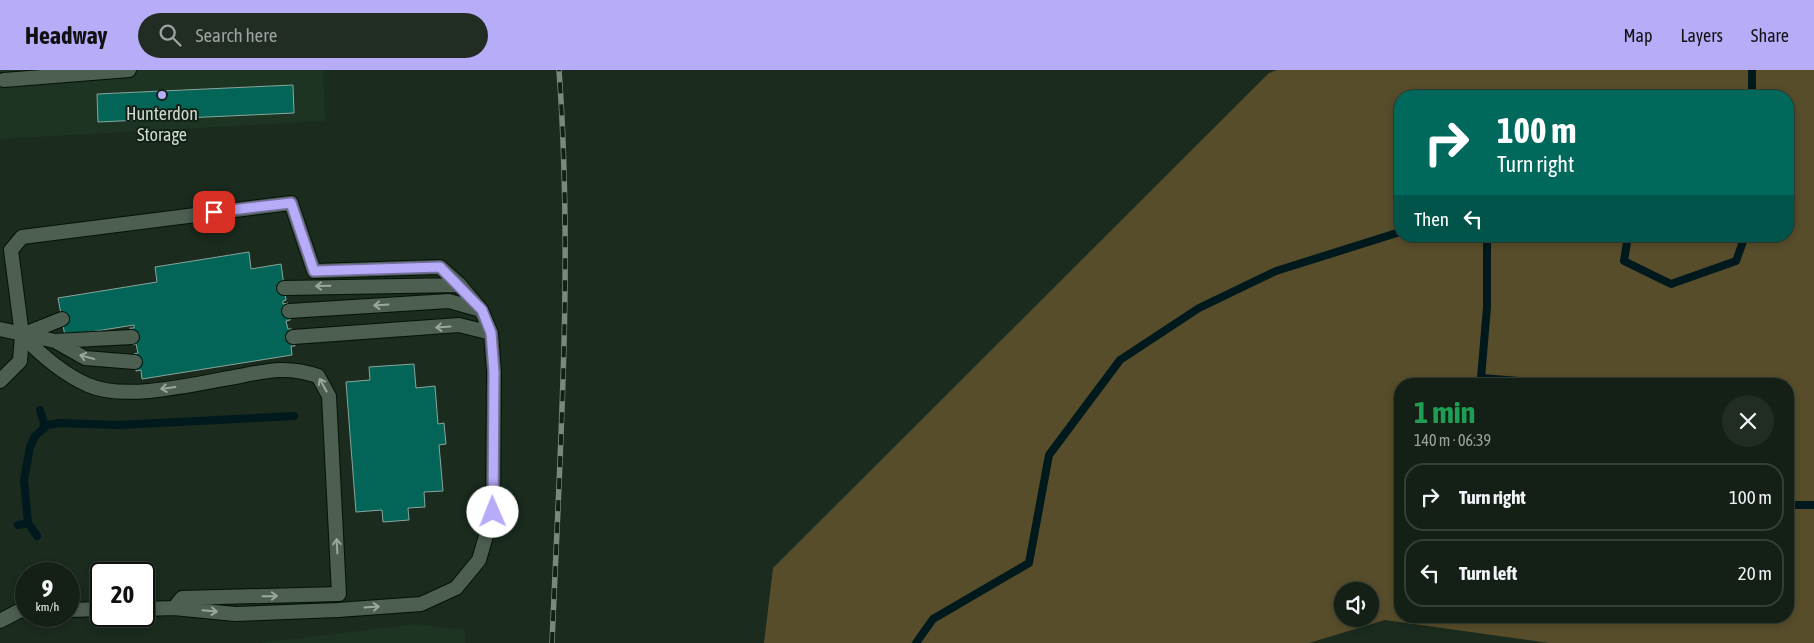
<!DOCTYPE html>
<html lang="en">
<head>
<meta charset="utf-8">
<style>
	:root { --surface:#142016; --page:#212d23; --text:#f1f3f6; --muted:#9da3a1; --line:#333e35; --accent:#b6acf8 }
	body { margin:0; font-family:"Asap Condensed",sans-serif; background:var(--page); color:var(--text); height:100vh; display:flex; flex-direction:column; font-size:19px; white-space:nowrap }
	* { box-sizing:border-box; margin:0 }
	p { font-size:16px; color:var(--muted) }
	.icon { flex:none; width:28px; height:28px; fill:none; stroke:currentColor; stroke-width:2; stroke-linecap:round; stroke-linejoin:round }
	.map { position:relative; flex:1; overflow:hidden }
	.drawer { position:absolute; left:1394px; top:308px; width:400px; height:245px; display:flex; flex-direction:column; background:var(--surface); border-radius:20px; box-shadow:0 2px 8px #0003,0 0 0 1px var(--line) }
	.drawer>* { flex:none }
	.hud { position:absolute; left:1394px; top:20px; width:400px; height:152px; border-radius:20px; box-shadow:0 2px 8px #0003,0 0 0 1px var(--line); background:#00695c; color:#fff; overflow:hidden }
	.fabs { position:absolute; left:1334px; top:512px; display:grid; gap:10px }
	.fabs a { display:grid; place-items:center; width:45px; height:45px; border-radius:50%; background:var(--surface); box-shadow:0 2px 8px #0003,0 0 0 1px var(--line); font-size:25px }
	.speed { position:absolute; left:15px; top:492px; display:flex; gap:10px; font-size:25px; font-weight:700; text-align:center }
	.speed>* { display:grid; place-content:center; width:65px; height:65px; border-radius:50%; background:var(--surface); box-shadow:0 2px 8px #0003,0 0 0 1px var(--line); line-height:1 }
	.speed small { font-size:12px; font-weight:400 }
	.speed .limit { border:2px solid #111; border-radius:8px; background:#fff; color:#111 }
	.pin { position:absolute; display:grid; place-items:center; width:42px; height:42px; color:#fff; margin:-21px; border-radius:10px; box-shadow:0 2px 8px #0006 }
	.me { position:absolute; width:55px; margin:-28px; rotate:359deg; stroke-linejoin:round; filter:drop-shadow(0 0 4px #0008) }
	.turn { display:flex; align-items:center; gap:18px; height:105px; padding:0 20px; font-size:22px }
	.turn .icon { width:65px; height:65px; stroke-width:2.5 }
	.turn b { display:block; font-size:35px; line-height:42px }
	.then { display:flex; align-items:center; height:48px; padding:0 20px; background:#0003; gap:10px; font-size:19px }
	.round { display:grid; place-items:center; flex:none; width:52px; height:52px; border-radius:26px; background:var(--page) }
	.overview { display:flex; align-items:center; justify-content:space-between; height:85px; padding:0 20px }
	h1 { font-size:30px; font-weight:700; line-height:38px; color:#1e9e55 }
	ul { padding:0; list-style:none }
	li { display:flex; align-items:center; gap:15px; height:68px; margin:0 10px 8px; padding:0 10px; border:2px solid var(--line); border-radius:20px }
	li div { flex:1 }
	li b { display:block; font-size:19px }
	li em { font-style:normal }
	header { display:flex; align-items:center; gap:30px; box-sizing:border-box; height:70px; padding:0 25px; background:var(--accent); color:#111 }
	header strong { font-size:24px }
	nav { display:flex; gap:28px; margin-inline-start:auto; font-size:18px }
	.search { width:350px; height:45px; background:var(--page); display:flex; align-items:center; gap:12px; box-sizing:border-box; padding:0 18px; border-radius:28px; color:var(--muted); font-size:19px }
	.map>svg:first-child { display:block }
</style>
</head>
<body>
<header>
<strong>Headway</strong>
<div class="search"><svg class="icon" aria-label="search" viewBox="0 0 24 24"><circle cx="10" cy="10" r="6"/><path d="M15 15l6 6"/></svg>Search here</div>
<nav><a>Map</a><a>Layers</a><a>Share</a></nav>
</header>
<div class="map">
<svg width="1814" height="573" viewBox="0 0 1814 573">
	<rect width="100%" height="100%" fill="#1b2b1e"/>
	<!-- built -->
	<path fill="#1e3422" d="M0 0H323L325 51 0 69Z
		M416 554 465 560V573H260Z"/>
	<!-- green -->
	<path fill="#574d2b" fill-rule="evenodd" d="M1277 0H1814V573H1549L1385 550 1309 573H764L773 498 1269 3ZM1400 26H1788V166H1400ZM1400 314H1788V546H1400ZM1342 521H1370V549H1342Z"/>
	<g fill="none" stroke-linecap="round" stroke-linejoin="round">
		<!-- stream -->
		<path stroke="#00191d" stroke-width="8" d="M1752 0V26
			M1487 166V237L1481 308 1560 314
			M1628 166 1624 191 1671 214 1736 191 1745 166
			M40 340 44 353 43 359
			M1788 435H1814
			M18 455 28 453
			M37 466 28 453 24 410 30 377 35 366 48 355 59 353 119 355 294 346
			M916 573 933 549 1029 493 1049 385 1120 290 1199 238 1276 201 1400 162"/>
	</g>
	<!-- building -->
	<path fill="#026557" stroke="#8aa59e" d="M293 15 294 43 98 52 97 24Z
		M249 182 251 199 281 194 286 230 283 231V234L288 233 290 250 286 251 288 259H292L295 276H291L292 285 142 309 141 300 136 301 134 284 138 283 136 274 133 275 130 258H134V255L65 266 58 228 157 212 155 197Z
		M414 294 416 318 435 316 438 354 444 353 446 374 439 375 443 421 424 422 425 437 408 438 409 450 383 452 382 440 356 442 346 312 370 310 369 297Z"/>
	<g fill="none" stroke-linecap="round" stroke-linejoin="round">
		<!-- service casing -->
		<g stroke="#051308" stroke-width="16">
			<path id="service" d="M4 10 129 0
				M284 218 460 215
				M289 241 449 231 481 240
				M0 259 55 271 85 288 135 292
				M22 265C41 285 63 304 88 315 126 332 199 313 240 306 270 300 288 296 318 306L329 326 339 524 182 528 174 538
				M22 265 62 249
				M293 267 459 255 491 263
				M55 271 132 267
				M0 311 20 291 22 265 11 180 22 167 291 133 314 201 440 197 460 215 481 240 491 263 494 302 493 442 479 490 456 518 421 534 338 540 235 544 174 538 144 539
				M69 540 101 539
				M0 551 19 541 26 540"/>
		</g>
		<!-- service -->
		<use href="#service" stroke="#4d5f50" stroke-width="14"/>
		<!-- rail casing -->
		<g stroke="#7b887d" stroke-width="5.5">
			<path id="rail" d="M552 573C560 382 573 190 559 0"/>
		</g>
		<!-- rail -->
		<use href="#rail" stroke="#122115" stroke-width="4" stroke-dasharray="11" stroke-linecap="butt"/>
	</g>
	<!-- one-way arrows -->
	<defs><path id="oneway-shaft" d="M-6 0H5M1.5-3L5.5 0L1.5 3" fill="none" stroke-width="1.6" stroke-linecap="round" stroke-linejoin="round" transform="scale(1.25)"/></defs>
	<g stroke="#9ba89d">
		<use href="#oneway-shaft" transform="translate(323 216) rotate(179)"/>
		<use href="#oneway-shaft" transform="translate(381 235) rotate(176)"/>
		<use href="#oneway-shaft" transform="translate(443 257) rotate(176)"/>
		<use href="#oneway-shaft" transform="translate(87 287) rotate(-165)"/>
		<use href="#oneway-shaft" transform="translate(323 315) rotate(-119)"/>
		<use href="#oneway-shaft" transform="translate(168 318) rotate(172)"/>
		<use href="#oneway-shaft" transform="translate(337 476) rotate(-93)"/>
		<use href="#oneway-shaft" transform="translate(270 526) rotate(-1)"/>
		<use href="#oneway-shaft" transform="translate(372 537) rotate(-4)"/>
		<use href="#oneway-shaft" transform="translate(210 541) rotate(5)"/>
	</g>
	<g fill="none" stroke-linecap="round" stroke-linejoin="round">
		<!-- route casing -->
		<g stroke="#7670a1" stroke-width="12">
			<path id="route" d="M214 142 291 133 314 201 440 197 482 240 491 263 494 302 493 442"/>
		</g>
		<!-- route -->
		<use href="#route" stroke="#b6acf8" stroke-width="9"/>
	</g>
	<!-- markers -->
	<circle fill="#b6acf8" stroke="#122115" stroke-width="2" cx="162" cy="25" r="5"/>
	<g text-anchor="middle" stroke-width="4" stroke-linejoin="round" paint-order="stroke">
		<!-- poi labels -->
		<g font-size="18" fill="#cfd9d0" stroke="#122115">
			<text x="162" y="50">Hunterdon<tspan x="162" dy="21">Storage</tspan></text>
		</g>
	</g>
</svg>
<div class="fabs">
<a><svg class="icon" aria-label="sound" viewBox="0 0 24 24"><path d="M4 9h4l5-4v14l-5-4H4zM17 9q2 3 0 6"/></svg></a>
</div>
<div class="speed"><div>9<small>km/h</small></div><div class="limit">20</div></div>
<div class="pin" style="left:214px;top:142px;background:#d93025"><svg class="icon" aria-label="arrive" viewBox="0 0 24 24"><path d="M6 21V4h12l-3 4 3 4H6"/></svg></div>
<svg class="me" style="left:493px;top:442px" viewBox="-20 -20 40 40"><circle r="19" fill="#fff"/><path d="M0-13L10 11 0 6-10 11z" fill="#b6acf8"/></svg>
<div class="hud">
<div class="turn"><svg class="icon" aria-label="right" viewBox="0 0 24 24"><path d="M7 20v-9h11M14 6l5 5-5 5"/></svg><div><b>100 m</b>Turn right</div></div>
<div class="then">Then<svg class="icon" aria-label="left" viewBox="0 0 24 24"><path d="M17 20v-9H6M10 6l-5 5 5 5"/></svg></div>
</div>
<section class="drawer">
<div class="overview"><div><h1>1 min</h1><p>140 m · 06:39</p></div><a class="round"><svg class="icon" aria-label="close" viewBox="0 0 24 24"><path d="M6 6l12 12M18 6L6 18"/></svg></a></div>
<ul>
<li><svg class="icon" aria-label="right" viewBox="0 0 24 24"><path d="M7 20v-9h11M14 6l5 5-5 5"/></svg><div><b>Turn right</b></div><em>100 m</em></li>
<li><svg class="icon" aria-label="left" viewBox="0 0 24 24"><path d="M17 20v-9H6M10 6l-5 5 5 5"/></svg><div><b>Turn left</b></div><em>20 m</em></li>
</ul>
</section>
</div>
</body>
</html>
